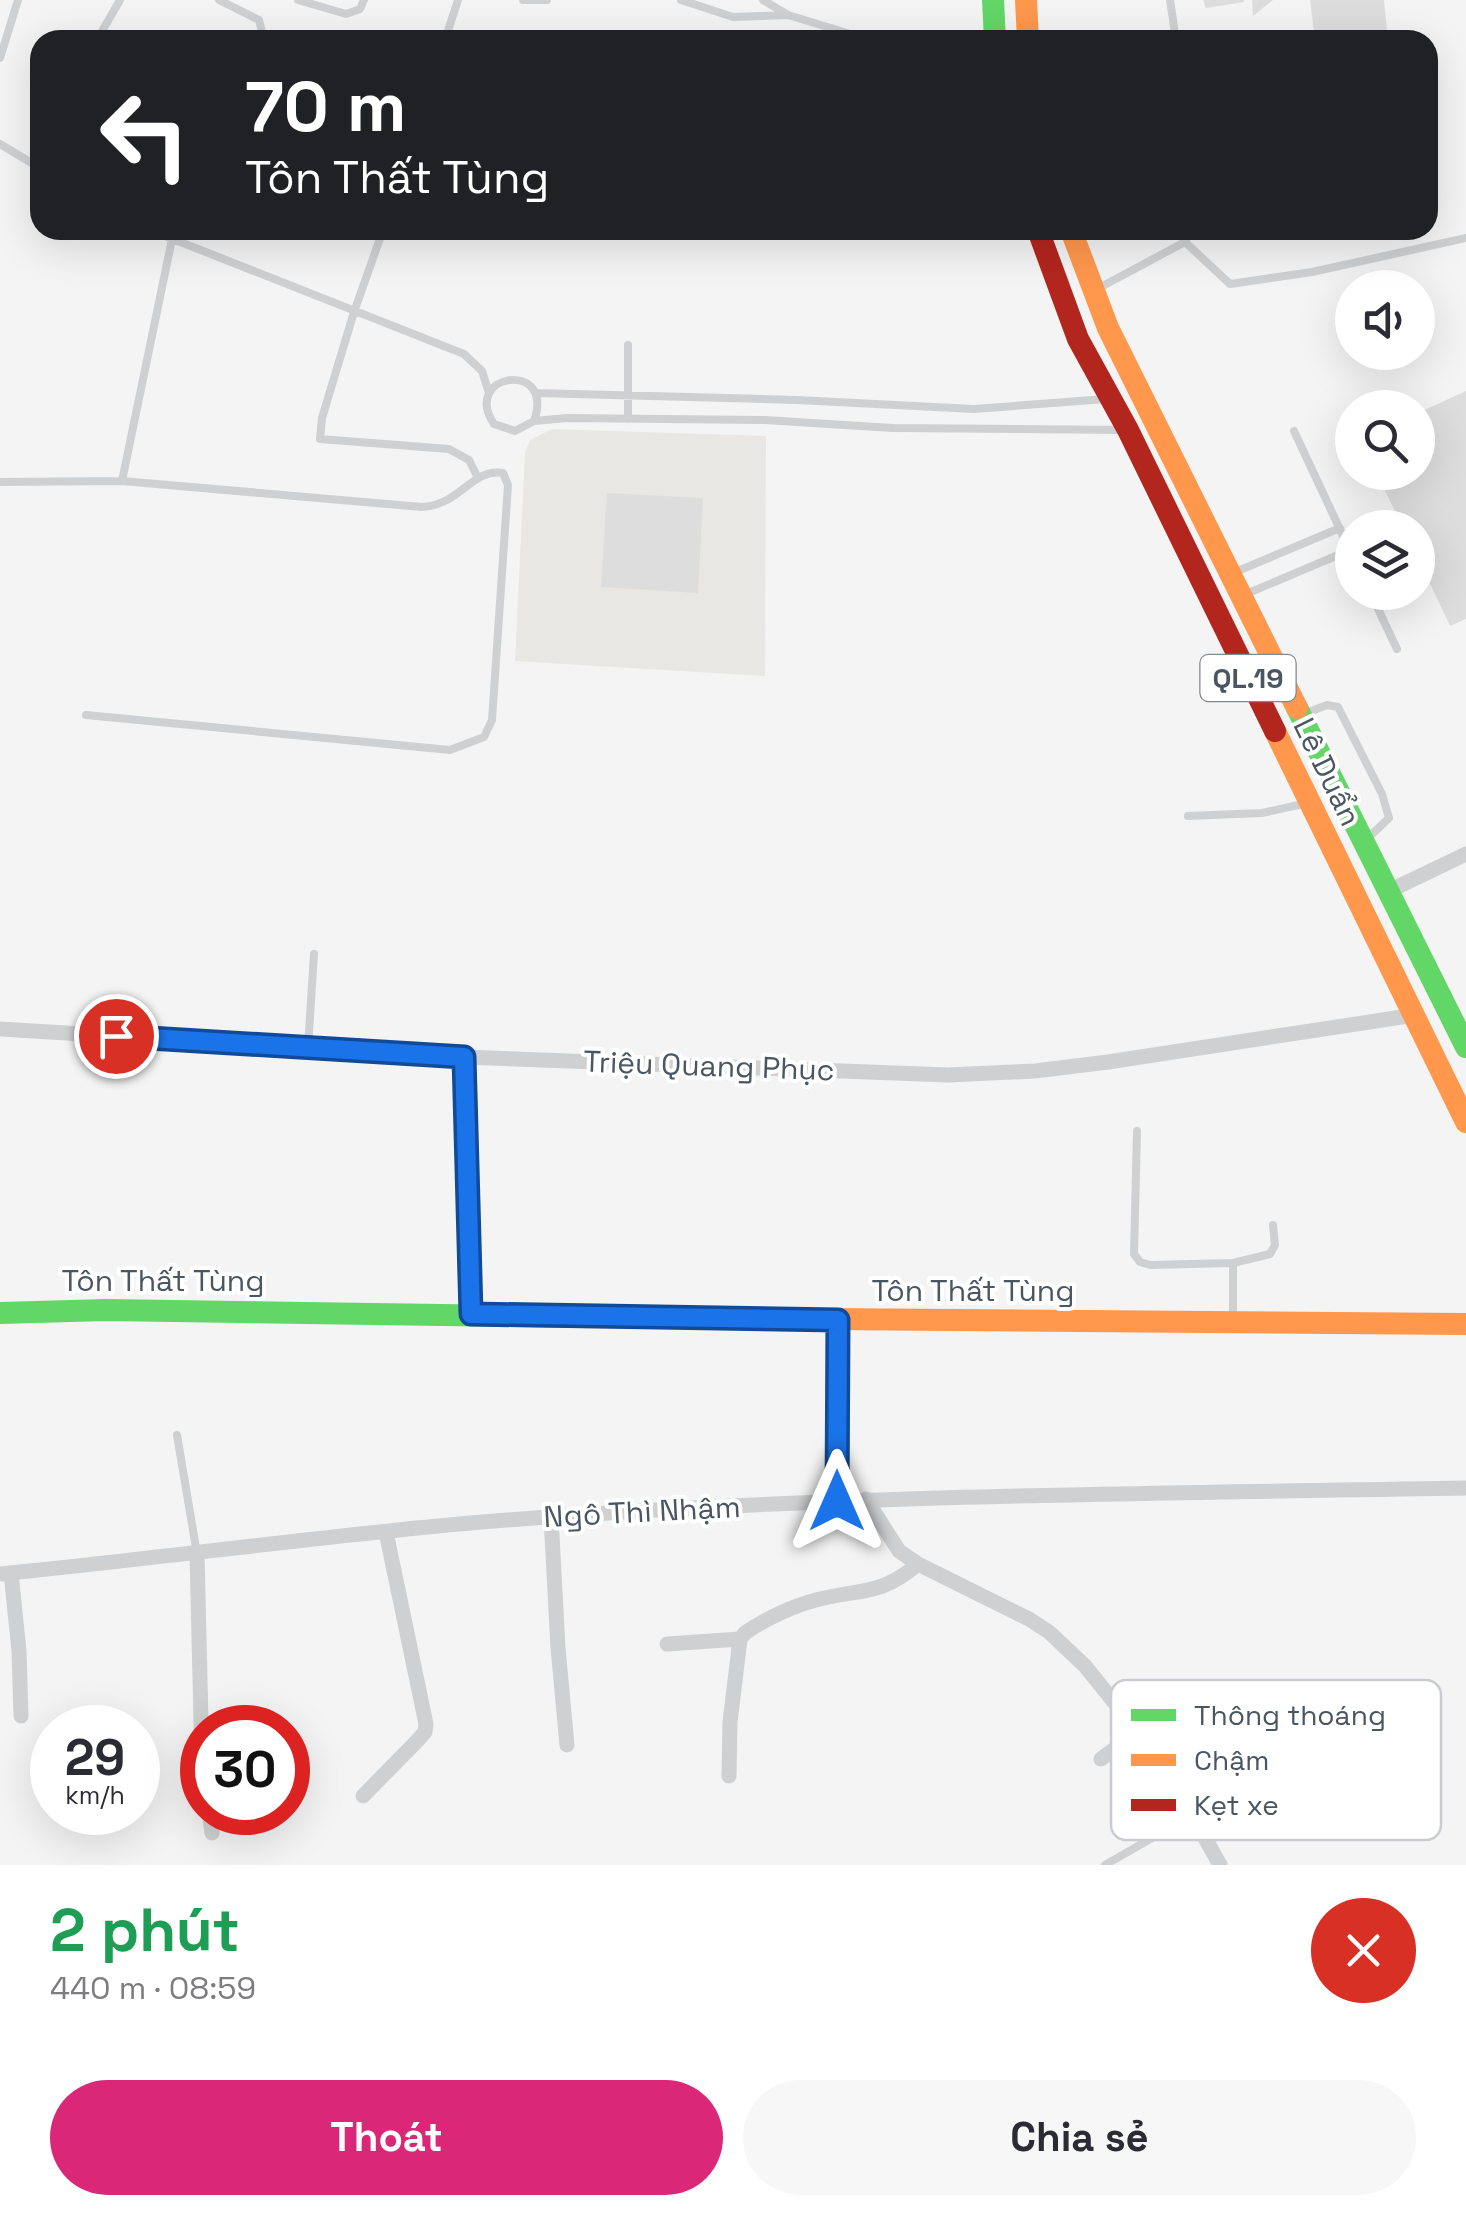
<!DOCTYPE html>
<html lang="vi">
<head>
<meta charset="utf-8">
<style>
	:root { --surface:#fff; --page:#f7f7f7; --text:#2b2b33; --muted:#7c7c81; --accent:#db2777 }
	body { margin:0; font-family:"Space Grotesk",sans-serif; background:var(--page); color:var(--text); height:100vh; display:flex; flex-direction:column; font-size:38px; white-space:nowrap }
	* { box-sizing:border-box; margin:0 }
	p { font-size:32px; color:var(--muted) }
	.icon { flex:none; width:55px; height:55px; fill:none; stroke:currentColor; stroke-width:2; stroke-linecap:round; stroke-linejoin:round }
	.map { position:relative; height:1865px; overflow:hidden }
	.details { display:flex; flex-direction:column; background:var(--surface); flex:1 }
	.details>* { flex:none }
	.guide { position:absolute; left:30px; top:30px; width:1408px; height:210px; border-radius:30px; box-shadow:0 10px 40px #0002; background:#202124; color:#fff; overflow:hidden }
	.fabs { position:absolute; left:1335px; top:270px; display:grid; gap:20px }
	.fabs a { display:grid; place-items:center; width:100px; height:100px; border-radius:50%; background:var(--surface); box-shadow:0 10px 40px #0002; font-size:50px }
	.speed { position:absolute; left:30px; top:1705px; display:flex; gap:20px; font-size:50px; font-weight:700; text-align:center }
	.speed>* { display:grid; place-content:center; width:130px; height:130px; border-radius:50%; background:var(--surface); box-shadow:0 10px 40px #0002; line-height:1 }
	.speed small { font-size:25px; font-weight:400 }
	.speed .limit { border:15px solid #d22; background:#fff; color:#111 }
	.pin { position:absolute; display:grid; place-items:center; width:85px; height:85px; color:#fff; margin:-42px; border:5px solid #fff; border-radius:50%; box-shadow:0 2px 10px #0007 }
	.me { position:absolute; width:110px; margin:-55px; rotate:0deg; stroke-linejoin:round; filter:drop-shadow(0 0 8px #0008) }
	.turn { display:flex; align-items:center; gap:35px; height:210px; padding:0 50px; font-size:45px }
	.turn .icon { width:130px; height:130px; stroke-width:2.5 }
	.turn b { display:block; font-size:70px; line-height:85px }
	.round { display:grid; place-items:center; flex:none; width:105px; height:105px; border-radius:52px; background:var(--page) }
	.overview { display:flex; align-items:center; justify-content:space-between; height:170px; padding:0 50px }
	h1 { font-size:60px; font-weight:700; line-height:75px; color:#1e9e55 }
	.primary-button { display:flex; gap:20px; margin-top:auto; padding:20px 50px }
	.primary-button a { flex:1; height:115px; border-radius:60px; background:var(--accent); color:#fff; font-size:40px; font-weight:700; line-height:115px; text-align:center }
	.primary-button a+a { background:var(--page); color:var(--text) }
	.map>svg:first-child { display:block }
</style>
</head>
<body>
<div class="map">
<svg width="1466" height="1865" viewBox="0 0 1466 1865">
	<rect width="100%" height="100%" fill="#f4f4f4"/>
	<!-- commercial -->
	<path fill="#e8e7e3" d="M552 429 766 436 765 676 515 661 525 453 530 440Z"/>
	<!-- building -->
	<path fill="#ddddde" d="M1203 0H1244V2L1206 8Z
		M1252 0H1273L1253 16Z
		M1310 0H1384L1388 40H1315Z
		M1218 31 1240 40H1197L1199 32Z
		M1466 391V619L1450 626 1418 558V528H1403L1376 472H1418V413Z
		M607 493 703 498 698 593 601 587Z"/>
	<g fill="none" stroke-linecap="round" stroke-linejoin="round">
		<!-- lane -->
		<path stroke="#ced0d2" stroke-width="8" d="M219 0 259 20 264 40
			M298 0 346 14 360 9 364 0
			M523 0H547
			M681 0 733 17 788 15
			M763 0 788 15 870 40
			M1170 0 1176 40
			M97 40 120 0
			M445 40 458 0
			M0 58 18 0
			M0 144 40 168
			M150 230 464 354 482 371 489 393
			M383 230 354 312 322 418 320 439 449 449 469 460 478 478
			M1185 242 1230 284 1312 272 1466 238
			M1097 289 1185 242 1190 230
			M536 393 797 400 974 409 1106 399
			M628 419V345
			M534 421C556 359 460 373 494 424L515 431 534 421 567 418 765 420 893 428 1124 430
			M1294 431 1352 555
			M122 481 172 239
			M0 482 122 481 422 507C461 505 471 468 503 473L508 485 492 720 484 737 450 750 86 715
			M1233 573 1340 528
			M1370 592 1397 649
			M1246 594 1350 550
			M1306 713 1327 705 1338 707 1382 794 1389 818 1368 838
			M1188 816 1262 813 1303 804
			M308 1047 314 954
			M1137 1131 1134 1254 1140 1262 1150 1265 1233 1263V1321
			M1233 1263 1270 1254 1275 1245 1273 1225
			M177 1435 197 1554
			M1105 1865 1192 1815"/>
		<!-- street -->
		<path stroke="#ced0d2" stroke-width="15" d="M1389 891 1466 854
			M0 1029 464 1057 948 1075 1035 1071 1108 1062 1415 1015
			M464 1057 471 1313
			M866 1499 899 1551 918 1564 1029 1619 1049 1632 1085 1666 1164 1764 1220 1865
			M837 1501 838 1321
			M551 1517 558 1648 567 1745
			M197 1554 202 1762
			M11 1573 19 1651 21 1716
			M0 1574C153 1559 306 1538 459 1524 794 1495 1130 1494 1466 1488
			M667 1644 740 1639
			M1101 1759 1139 1731
			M729 1776 730 1722 740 1639 745 1633C765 1619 793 1606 816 1600 861 1588 879 1597 918 1564
			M363 1796 417 1741 425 1732 426 1724 386 1532
			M209 1812 212 1833"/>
		<!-- fast -->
		<path stroke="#63d668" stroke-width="22" d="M993 0 995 40
			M1297 708 1466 1047
			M0 1313 106 1310 573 1317"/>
		<!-- slow -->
		<path stroke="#ff974d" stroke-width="22" d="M1026 0 1028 40
			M1071 230 1108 328 1297 708
			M1275 731 1466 1122
			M573 1317 1466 1324"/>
		<!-- jam -->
		<path stroke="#b3261e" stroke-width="22" d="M1038 230 1078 339 1128 430 1275 731"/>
	</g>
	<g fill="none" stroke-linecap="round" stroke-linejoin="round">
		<!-- route casing -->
		<g stroke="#114b97" stroke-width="25">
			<path id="route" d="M116 1036 464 1057 471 1314 838 1320 837 1501"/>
		</g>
		<!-- route -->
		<use href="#route" stroke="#1a73e8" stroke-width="18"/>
	</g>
	<g text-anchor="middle" stroke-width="8" stroke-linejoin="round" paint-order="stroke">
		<!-- shield labels -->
		<rect fill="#fff" stroke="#808990" stroke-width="2.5" x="1200.5" y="655" width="95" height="46" rx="8"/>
		<g font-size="28" font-weight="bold" fill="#4a5661">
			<text x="1248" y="688">QL.19</text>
		</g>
		<!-- street labels -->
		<g font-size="30" fill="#4a5661" stroke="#fff">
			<text transform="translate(1327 772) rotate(64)" y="10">Lê Duẩn</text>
			<text transform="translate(709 1066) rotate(2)" y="10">Triệu Quang Phục</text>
			<text x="163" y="1291">Tôn Thất Tùng</text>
			<text x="973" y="1301">Tôn Thất Tùng</text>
			<text transform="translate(642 1512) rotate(-3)" y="10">Ngô Thì Nhậm</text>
		</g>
	</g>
	<!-- legend -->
	<rect x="1111" y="1680" width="330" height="160" rx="15" fill="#fff" stroke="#c9ccd0" stroke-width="2.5"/>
	<rect x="1131" y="1709" width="45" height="12" fill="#63d668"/>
	<rect x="1131" y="1754" width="45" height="12" fill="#ff974d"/>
	<rect x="1131" y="1799" width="45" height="12" fill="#b3261e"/>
	<g font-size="28" fill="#4a5661">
		<text x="1194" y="1725">Thông thoáng</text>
		<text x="1194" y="1770">Chậm</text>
		<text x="1194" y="1815">Kẹt xe</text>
	</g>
</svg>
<div class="fabs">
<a><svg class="icon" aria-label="sound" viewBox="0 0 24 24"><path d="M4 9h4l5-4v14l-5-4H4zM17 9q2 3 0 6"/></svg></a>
<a><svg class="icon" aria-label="search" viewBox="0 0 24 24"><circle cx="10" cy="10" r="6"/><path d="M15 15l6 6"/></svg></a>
<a><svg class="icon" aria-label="layers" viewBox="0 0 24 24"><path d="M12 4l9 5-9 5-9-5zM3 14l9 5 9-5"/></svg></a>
</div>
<div class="speed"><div>29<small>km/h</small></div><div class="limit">30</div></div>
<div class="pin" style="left:116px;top:1036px;background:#d93025"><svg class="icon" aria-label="arrive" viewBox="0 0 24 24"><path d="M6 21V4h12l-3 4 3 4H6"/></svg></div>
<svg class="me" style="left:837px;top:1501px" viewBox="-20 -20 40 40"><path d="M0-17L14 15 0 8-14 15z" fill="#1a73e8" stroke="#fff" stroke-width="4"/></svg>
<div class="guide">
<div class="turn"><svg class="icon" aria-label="left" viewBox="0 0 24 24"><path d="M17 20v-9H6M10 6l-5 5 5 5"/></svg><div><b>70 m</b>Tôn Thất Tùng</div></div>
</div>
</div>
<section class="details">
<div class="overview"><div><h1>2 phút</h1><p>440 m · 08:59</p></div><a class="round" style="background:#d93025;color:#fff"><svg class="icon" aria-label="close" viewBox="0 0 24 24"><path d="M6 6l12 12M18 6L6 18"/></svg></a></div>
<div class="primary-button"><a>Thoát</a><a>Chia sẻ</a></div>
</section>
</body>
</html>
